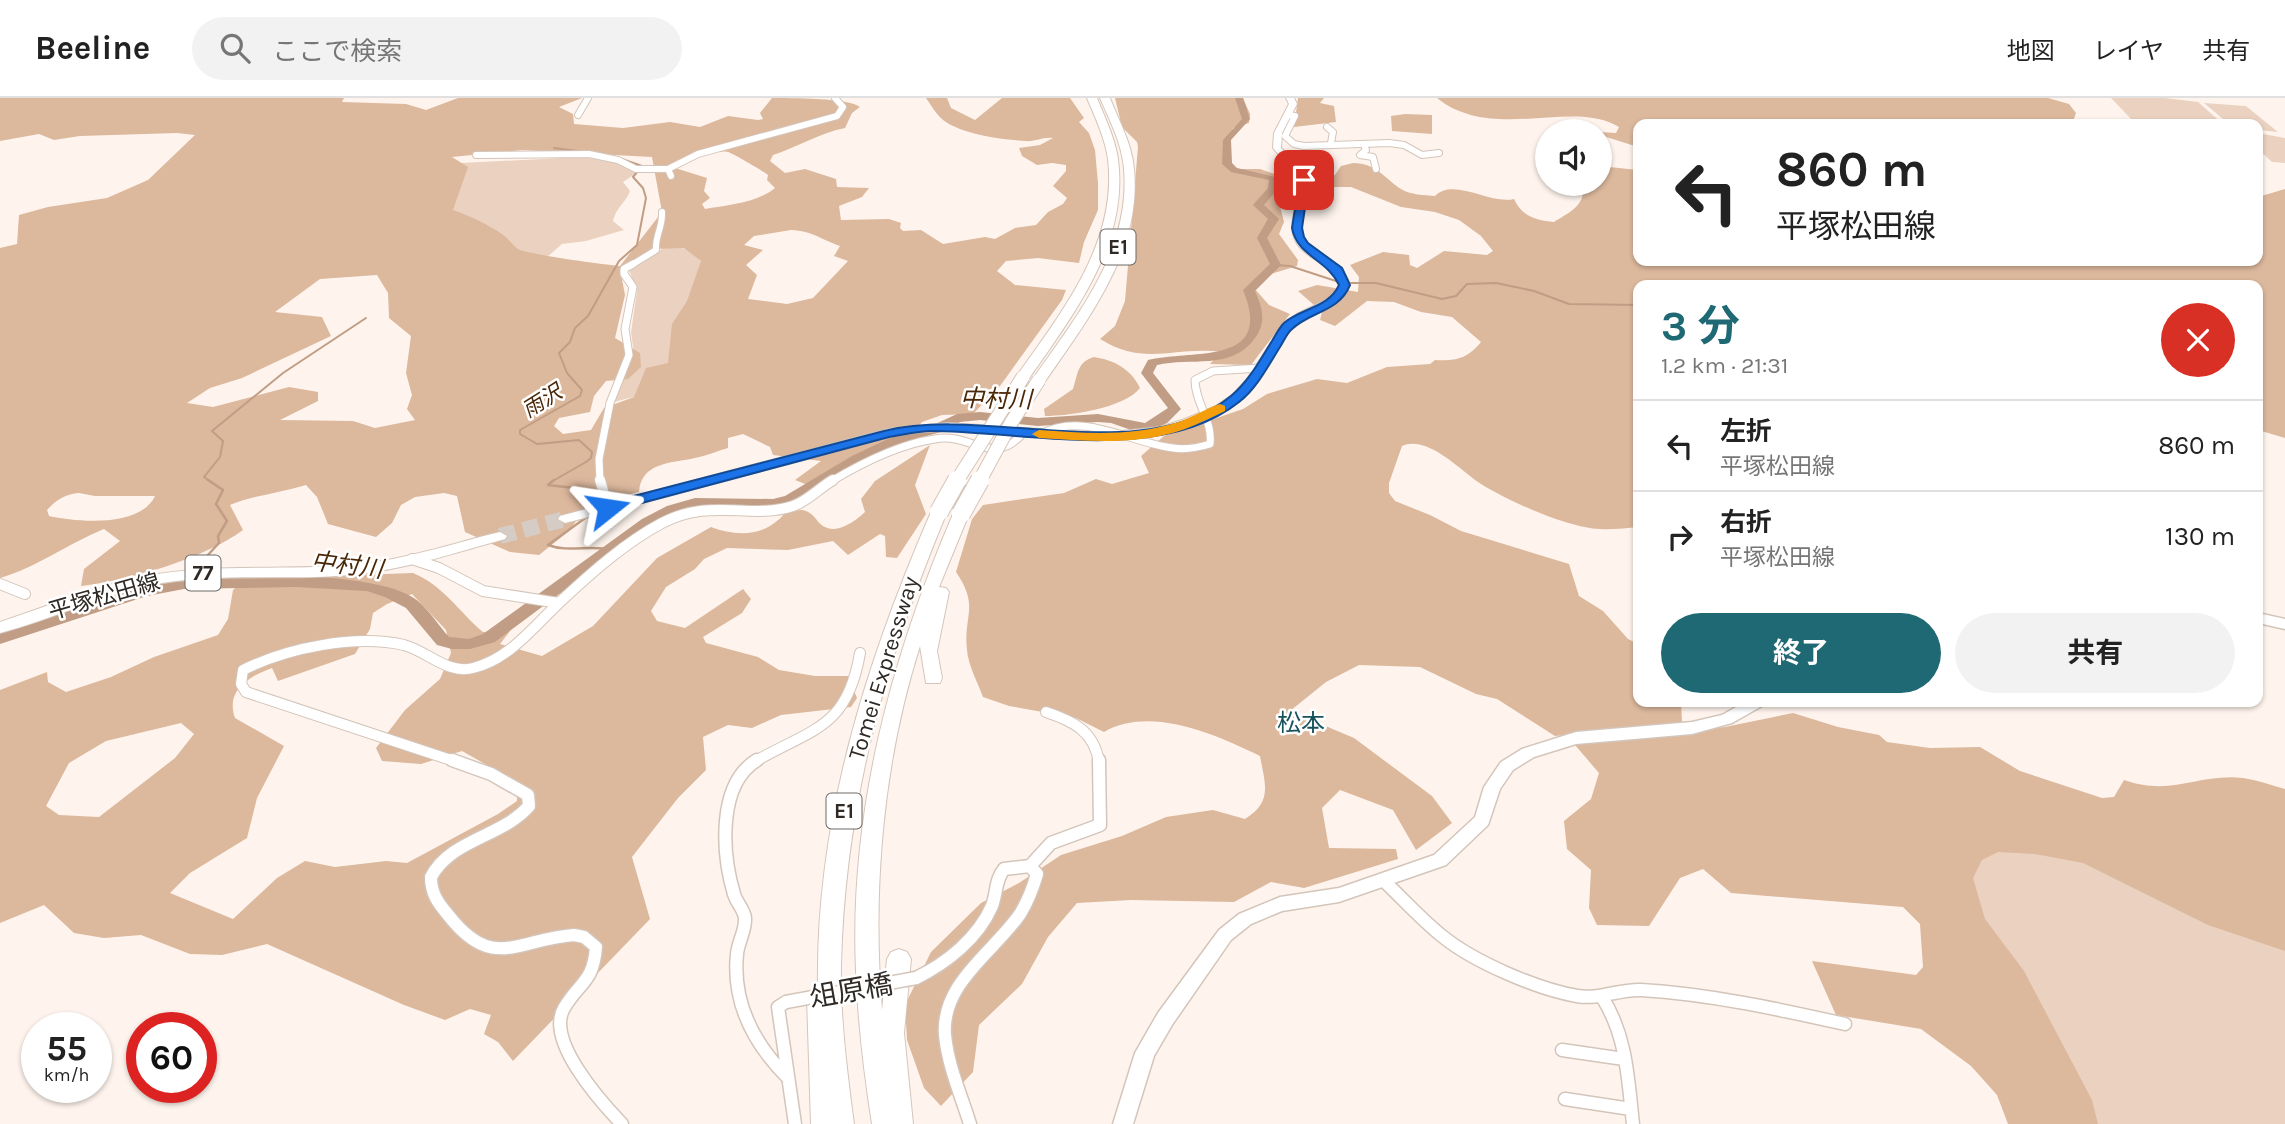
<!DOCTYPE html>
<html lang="ja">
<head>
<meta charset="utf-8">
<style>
	:root { --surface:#fff; --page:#f2f2f2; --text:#222; --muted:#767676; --line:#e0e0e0; --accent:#1e6973 }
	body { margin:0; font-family:Karla,"Noto Sans JP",sans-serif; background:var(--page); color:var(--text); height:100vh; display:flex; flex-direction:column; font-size:26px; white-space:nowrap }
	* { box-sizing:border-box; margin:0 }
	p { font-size:23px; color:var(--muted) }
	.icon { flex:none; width:38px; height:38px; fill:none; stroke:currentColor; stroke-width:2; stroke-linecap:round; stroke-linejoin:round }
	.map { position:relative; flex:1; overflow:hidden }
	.panel { position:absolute; left:1633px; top:182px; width:630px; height:427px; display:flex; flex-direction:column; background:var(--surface); border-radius:14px; box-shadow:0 2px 5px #0004 }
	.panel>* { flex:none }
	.top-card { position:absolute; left:1633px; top:21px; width:630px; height:147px; border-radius:14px; box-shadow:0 2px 5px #0004; background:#fff; color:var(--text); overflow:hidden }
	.tools { position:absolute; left:1535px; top:21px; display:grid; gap:14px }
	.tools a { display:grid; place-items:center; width:77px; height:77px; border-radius:50%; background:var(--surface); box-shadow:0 2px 5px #0004; font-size:35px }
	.speed { position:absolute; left:21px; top:914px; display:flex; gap:14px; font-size:35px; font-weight:700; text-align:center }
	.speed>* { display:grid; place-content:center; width:91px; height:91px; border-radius:50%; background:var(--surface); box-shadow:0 2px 5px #0004; line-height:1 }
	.speed small { font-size:18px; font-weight:400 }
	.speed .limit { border:10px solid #d22; background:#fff; color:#111 }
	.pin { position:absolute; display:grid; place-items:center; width:60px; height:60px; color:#fff; margin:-30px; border-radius:14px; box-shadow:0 4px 10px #0006 }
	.me { position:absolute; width:77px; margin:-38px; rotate:75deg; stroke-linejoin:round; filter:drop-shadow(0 0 5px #0008) }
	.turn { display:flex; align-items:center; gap:24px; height:147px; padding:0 28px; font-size:32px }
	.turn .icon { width:91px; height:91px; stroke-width:2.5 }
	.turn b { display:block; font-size:49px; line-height:60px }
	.round { display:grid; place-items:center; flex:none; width:74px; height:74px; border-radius:37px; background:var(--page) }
	.headline { display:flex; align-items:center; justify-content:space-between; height:119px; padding:0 28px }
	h1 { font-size:42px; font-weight:700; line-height:52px; color:var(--accent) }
	.cta { display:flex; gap:14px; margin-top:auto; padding:14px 28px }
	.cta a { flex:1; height:80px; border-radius:42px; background:var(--accent); color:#fff; font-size:28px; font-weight:700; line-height:80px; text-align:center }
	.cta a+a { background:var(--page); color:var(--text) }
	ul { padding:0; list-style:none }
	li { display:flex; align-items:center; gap:21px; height:91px; padding:0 28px; border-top:2px solid var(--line) }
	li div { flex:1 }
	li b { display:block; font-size:26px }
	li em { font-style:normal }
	header { display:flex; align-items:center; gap:42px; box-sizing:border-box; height:98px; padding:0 35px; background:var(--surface); border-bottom:2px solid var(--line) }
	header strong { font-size:33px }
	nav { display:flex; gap:38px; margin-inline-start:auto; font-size:24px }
	.search { width:490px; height:63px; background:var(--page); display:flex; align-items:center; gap:18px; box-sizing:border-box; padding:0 24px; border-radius:38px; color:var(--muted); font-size:26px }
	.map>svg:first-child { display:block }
</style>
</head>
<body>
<header>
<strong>Beeline</strong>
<div class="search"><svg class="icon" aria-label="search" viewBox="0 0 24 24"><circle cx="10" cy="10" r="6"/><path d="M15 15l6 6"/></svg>ここで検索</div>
<nav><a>地図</a><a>レイヤ</a><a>共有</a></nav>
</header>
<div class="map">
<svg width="2285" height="1026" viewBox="0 0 2285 1026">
	<rect width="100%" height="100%" fill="#fef4ed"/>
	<!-- green -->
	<path fill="#ebd2c0" d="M2111 0H2165L2198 4 2223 26 2132 22Z
		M2204 5 2246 8 2278 34 2258 32V26H2229Z
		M2258 35 2285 40V65L2272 64 2258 51Z
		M583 59 623 66 638 74 623 84 630 93C626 105 616 109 613 123L624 132 586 143 562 146 545 161 510 152 448 114 461 65Z
		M665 149C688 149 699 151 704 174L675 263 652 294 614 304 634 256 631 234 637 193 629 172Z
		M1987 727 2285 816V1026H2065L1948 776Z"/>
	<!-- forest -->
	<path fill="#dcb89d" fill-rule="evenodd" d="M0 0H344L342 4 406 6 426 12 458 0H582L559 9 573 16 574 26 623 30 670 24 700 29 728 18 758 22 763 21 760 15 772 0C791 0 849 0 860 9L852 15 845 30C819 35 798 49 773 57L770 63 785 75 805 71 836 81 837 89 869 90 862 99 839 108 841 122 889 121 901 125 900 130 903 133 921 132 943 146 985 139 995 141 1015 130 1036 127 1048 114 1063 106 1067 100 1053 88 1066 73V67L1052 65 1037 67 1022 58 1019 50 1040 47 1053 40C1042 39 1035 44 1026 43 1003 42 961 36 943 22 936 16 931 7 926 0H947L951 10 975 22 1002 0H1070L1084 20 1079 24 1089 35 1095 52 1098 85V112L1084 144 1079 165 1038 160 1006 163 997 173 1015 187 1066 192 1062 202 1000 288 973 316 942 317 922 324 900 350 815 390 795 382 821 363 773 357 770 349 743 336 728 340V350C717 353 706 358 695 360 672 365 641 364 639 394L588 406 569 433 539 457 510 454 465 434 457 398 444 395 415 399 401 407 392 425 376 439 328 426 317 399 306 387C281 395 254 397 230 407L243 432C205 460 128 483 81 488L84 471 120 443 104 431C67 446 38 469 0 480V150L17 146 19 117 48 109 107 100 148 82 195 37 177 35 80 38 54 42 39 36 0 43ZM522 52 652 59 662 114 620 168C607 167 525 156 518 151 512 147 508 140 502 136 487 126 470 118 453 112L468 69 452 59ZM716 54C720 54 724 53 728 54 732 55 765 74 768 77L767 82 775 90C757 105 727 107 705 111L702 106 710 100 704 93 707 80 675 70 687 60ZM791 132C813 133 820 141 840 148L834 158 848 163 813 200 787 206 748 201 757 177 746 167 763 152 744 147 754 138ZM684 150 701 163 687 203 672 226 668 265 646 270 634 299 604 310 591 332 563 336 554 328 559 320 590 314 594 298 606 283 628 281 641 269 640 255 615 240 625 197 620 171 653 151ZM377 177 388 195 389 220 411 238 406 275 412 297 407 311 415 322 375 330 353 323 280 322 318 303V294L289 289 213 309 187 305 210 290 242 280 331 238 322 219 275 214 320 181ZM79 395 95 398H155C140 430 77 424 49 418L47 412C56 402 65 396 79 395Z
		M1115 0H1243L1250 16 1249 25 1233 30 1226 57 1230 71H1260L1286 80 1285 91 1279 104 1284 124 1279 136 1298 162 1297 168 1264 178 1254 190 1269 207 1290 216 1251 267 1210 266 1221 254C1174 248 1145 269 1100 241L1115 228 1125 203 1138 49 1137 44 1122 29Z
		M1298 0H1324L1320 5 1334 8 1336 24 1294 29Z
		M1437 0H2048L2069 6 2076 15 2072 26H1638V49L1600 37V34L1616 35 1619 29C1573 0 1493 45 1437 0Z
		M1405 16 1432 17V36L1392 33 1391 18Z
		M1353 65C1376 65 1384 80 1401 91 1410 97 1425 97 1435 98 1454 79 1490 107 1514 101 1522 119 1537 122 1554 124 1570 114 1587 107 1582 86H1600V68L1638 72V163H2258V99L2285 91V340L2258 332V187H1638V429C1626 430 1612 432 1600 431 1568 430 1505 402 1478 384 1459 371 1427 337 1402 348L1389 385V395L1395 403 1430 417 1461 433 1569 466 1579 498 1603 513 1628 541 1638 546V604H1681L1682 624 1555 638 1497 601 1476 596 1420 569 1359 567 1326 584 1290 613 1354 640 1432 698 1452 725 1416 752 1393 712 1340 692 1322 710 1329 750 1396 751 1398 761 1304 790 1271 784 1234 804 1131 802 1077 805 1048 839 1022 886 979 927 973 974 941 1008 924 990 907 942 905 907 931 854 981 805 1019 785 1061 757 1122 738 1166 719 1213 712 1245 721C1273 704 1265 686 1260 658 1217 637 1150 607 1104 634L1076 620 1009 608 983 599C978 585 968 567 967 552 963 517 980 509 956 474L972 421 983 407 1064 395 1096 381 1112 386 1149 375 1141 358 1164 338 1243 311 1267 296 1317 281 1347 285 1387 269 1430 266 1435 262C1456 263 1467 261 1481 244L1452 219 1421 214 1394 204 1367 203 1335 228 1320 222 1322 214 1298 193 1317 187 1358 194 1359 179 1350 167 1383 154 1409 157 1410 167 1417 170 1444 153 1487 157 1493 153 1481 138 1459 122 1435 114 1401 109 1351 89H1312L1313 86 1335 77 1341 68Z
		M1094 259C1114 262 1131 271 1140 290 1125 310 1069 318 1045 318L1044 311 1073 291C1078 276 1077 264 1094 259Z
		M930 347 915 387 926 416 897 460 886 459 885 438 880 436 848 457 833 443 788 452 727 450 704 461 695 471 666 489 651 513 657 523 685 530 743 491 751 501 742 515 703 539 706 545 758 559 779 572 815 578H848L857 600 851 609 781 617 752 630 728 627 703 639 706 672 678 700 632 759 650 821 513 963 498 944 484 936 491 917 470 911 445 922 404 907 267 846 222 857 190 856 141 837 104 840 74 835 44 807 0 825V592L47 574 48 584 66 594 111 579 154 559 218 537 228 521 233 492 246 481 413 475C443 487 459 514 483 534L510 533 500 546 542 558 593 528 657 460 711 429C737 439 765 439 785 415 790 414 797 412 802 412 815 414 816 425 825 429 838 436 857 422 865 414L861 401 875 383ZM412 496 446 532 451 555 440 581 405 612 376 650 382 663 421 666 462 653 517 684V703L498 716 407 765 386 763 335 769 305 763 277 780 233 821 170 795 190 775 247 740 257 700 284 648 235 620C225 592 250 578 272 570L278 583 355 556 370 531 373 515 387 506ZM181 625 194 636 175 660 99 719 59 717 46 708 69 665 106 643Z
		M1793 615 1838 629 1879 637 1887 644 1930 650 1980 649 2020 673 2102 700 2114 699 2124 682C2173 699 2197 675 2243 680 2257 682 2271 687 2285 691V853L2208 827 2083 765 2035 756 1998 754 1982 762 1973 780 1985 821 2024 873 2092 1002 2098 1026H2008L1997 997 1971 968 1921 931 1836 917 1812 863 1916 877 1923 869 1920 826 1903 809 1731 795 1703 771 1680 780 1649 828 1597 827 1589 810 1591 772 1567 751 1564 723 1591 701 1599 675 1575 647 1725 629Z"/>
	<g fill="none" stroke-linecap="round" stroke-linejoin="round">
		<!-- stream-far1 -->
		<path stroke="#c09d84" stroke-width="2" d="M554 50 585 54
			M1276 167 1290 168 1342 185
			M1349 185H1376L1442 201 1456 198 1467 186 1496 185 1534 193 1569 206 1638 207
			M211 384 204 379 220 359 223 343 212 333 283 275 366 220
			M551 384 586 364 591 360 592 354 579 342 537 346 520 336V332L580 298 582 292 567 275 559 255 570 244 575 230 588 218 619 163 637 147 646 100 643 90 633 79 642 68 619 60"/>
		<!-- stream -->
		<path stroke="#c09d84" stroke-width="2.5" d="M554 382 548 387 583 391 593 402 592 413
			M588 418 548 447C569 455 591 446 613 452
			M194 472 219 445 218 438 227 423 216 406 223 392 208 382
			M184 486 188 481"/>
		<!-- river -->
		<path fill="#c09d84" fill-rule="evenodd" d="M1235 0H1243L1250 21 1231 42 1232 65 1237 70 1279 80 1278 91 1264 107 1279 121 1267 140 1281 167 1255 193C1262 209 1267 224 1255 240 1232 273 1190 259 1157 267L1153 275 1181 311 1167 325 1153 332 1137 334 1111 325 1098 324 1038 328 980 322 960 324 941 334 902 345 862 364 795 404 773 409 696 408 677 414 652 427 495 544 470 551H452L437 547 406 510 385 499 367 493 296 489 184 491 147 498 0 546V535C46 520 100 497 146 488 200 476 375 468 418 503 429 512 439 528 449 539L469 541 483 536 642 421 667 408 695 400 773 401 785 398 852 358 892 339 931 328 957 316 980 314 1038 320 1098 316 1145 325 1168 310 1141 275 1148 262C1192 251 1275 269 1243 192L1270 166 1257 140 1268 121 1253 107 1268 90 1269 82 1231 74 1222 66 1223 42 1242 21Z"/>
		<!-- primary-tunnel -->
		<path stroke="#d5ccc5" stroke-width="16" stroke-dasharray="16 8" stroke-linecap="butt" d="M500 438 565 421"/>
		<!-- street-far3 casing -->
		<g stroke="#d4c5ba" stroke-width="8">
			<path id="street-far3" d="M578 17 588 0
				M1288 17 1295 18 1285 38 1294 46 1304 48 1389 45 1404 47 1422 57 1439 55
				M1327 29 1333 34 1331 45
				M1364 47 1366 52 1360 57 1373 59 1376 71
				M476 57 589 56 618 62 636 71H668
				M671 78 668 71 698 56 837 18 843 9 835 0
				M630 168 656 152C655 137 663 129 662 114"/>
		</g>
		<!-- street-far2 casing -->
		<g stroke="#d4c5ba" stroke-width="9">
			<path id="street-far2" d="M1041 336C1083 313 1131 345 1173 350 1186 352 1197 350 1210 346 1213 323 1195 305 1195 282L1213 273 1260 270
				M600 384 599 361 610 305 629 257 625 231 633 189 624 176V171L633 166
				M830 384C860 366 899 346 935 341 972 334 993 371 1024 334"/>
		</g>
		<!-- street-far1 casing -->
		<g stroke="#d4c5ba" stroke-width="12">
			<path id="street-far1" d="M600 382 608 410
				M412 461 439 470 483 493 559 505
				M0 486 25 496
				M1046 614C1073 623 1094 633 1099 664
				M457 664 246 594 241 586 243 572C287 550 355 536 404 547 427 553 448 577 473 570 510 561 534 528 561 503 591 475 626 444 662 425 711 399 750 422 793 408 808 403 819 390 833 382
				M754 664C813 630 847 631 860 555"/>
		</g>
		<!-- street casing -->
		<g stroke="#d4c5ba" stroke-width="15">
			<path id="street" d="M452 662 491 676 528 697 529 708C502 739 451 741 431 779 431 796 438 805 449 818 493 874 518 841 574 837L584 839 596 849C593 885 580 883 564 910 545 942 601 1004 622 1026
				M757 662C717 686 722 756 734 796 736 804 744 811 745 820 746 832 738 844 737 856 732 905 754 946 788 980
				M1030 768 1051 745 1100 727 1099 662
				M1384 783C1403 801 1421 821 1442 838 1474 864 1537 891 1577 898 1599 902 1619 891 1641 892 1709 896 1778 911 1845 926
				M916 880C947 865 978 840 992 808 997 795 995 782 1004 771L1030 768 1037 776C1033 790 1028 803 1020 816 994 854 941 885 945 937 948 968 961 997 970 1026
				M1602 899C1627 938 1628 982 1633 1026
				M786 904 778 909 795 1026
				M1562 952 1624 961
				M1565 1001 1631 1011"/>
		</g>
		<!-- secondary casing -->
		<g stroke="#d4c5ba" stroke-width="3">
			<path id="secondary" d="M2258 515 2285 521V531L2258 525Z
				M1745 604H1765L1762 608 1732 625 1692 636 1576 646 1534 659 1513 672 1500 691 1488 727 1446 767 1339 804 1282 813 1251 826 1231 842 1172 927 1154 958 1133 1026H1113L1135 955 1158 915 1219 832 1239 816 1280 799 1339 790 1434 757 1475 719 1484 689 1501 664 1522 651 1576 634 1692 624 1722 617Z"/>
		</g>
		<!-- primary casing -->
		<g stroke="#d4c5ba" stroke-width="2">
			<path id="primary" d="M1286 0H1294L1297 6 1282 35 1281 50C1289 58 1299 64 1305 73 1318 95 1294 120 1305 142 1316 162 1342 160 1350 187 1335 214 1307 212 1289 234 1271 256 1261 284 1240 303 1225 316 1206 323 1188 329 1084 360 989 318 888 339 857 346 826 356 796 364 719 384 642 406 565 425L558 421 560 418 888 331 948 325 1103 335 1160 329 1185 321 1216 308 1233 296 1247 281 1282 228 1297 216 1330 200 1340 187C1333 164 1305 163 1295 142 1285 121 1305 99 1298 78 1294 67 1280 60 1273 50L1274 35 1289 6Z
				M500 434 507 438 505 441C458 454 409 470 360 476 290 484 217 473 147 488 97 499 50 522 0 535V524C48 508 97 488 147 478 218 464 289 474 360 466 407 461 454 445 500 434Z"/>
		</g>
		<!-- highway casing -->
		<g stroke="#d4c5ba" stroke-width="2">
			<path id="highway" d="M1087 0H1097C1105 20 1115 40 1118 61 1129 146 1073 217 1028 282L1023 283 1016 279C1061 215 1118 145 1108 61 1105 40 1095 19 1087 0Z
				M1100 0H1110C1119 23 1132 46 1134 71 1142 153 1088 221 1044 285L1039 286 1032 282C1076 219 1131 153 1124 71 1122 46 1110 23 1100 0Z
				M939 409 947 414C885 562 845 706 841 867 840 920 847 973 854 1026H811L807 900 811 892 818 890C815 724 866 564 931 414Z
				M961 411 969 416 939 489 946 490 949 494 937 553 942 580 940 585H926L920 548C883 664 872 791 882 912L887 861 891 854 899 851 907 854 911 861 904 935 913 1026H872C864 975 858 925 856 873 849 714 891 561 953 416Z"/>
		</g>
		<!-- street-far3 -->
		<use href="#street-far3" stroke="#fff" stroke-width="6"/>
		<!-- street-far2 -->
		<use href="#street-far2" stroke="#fff" stroke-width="7"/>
		<!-- street-far1 -->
		<use href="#street-far1" stroke="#fff" stroke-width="10"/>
		<!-- street -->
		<use href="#street" stroke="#fff" stroke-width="12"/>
		<!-- secondary -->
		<use href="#secondary" fill="#fff" fill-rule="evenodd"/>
		<!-- primary -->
		<use href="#primary" fill="#fff" fill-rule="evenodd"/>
		<!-- highway -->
		<use href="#highway" fill="#fff" fill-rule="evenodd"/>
		<!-- street-bridge casing -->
		<g stroke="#d4c5ba" stroke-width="15" stroke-linecap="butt">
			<path id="street-bridge" d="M786 904 916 880"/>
		</g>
		<!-- highway-bridge-far1 casing -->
		<g stroke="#d4c5ba" stroke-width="15" stroke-linecap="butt">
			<path id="highway-bridge-far1" d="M956 384 1023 279
				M979 384 1011 325 1039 282"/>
		</g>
		<!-- highway-bridge casing -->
		<g stroke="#d4c5ba" stroke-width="20" stroke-linecap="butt">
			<path id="highway-bridge" d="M939 414 957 382
				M961 416 980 382"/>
		</g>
		<!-- street-bridge -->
		<use href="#street-bridge" stroke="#fff" stroke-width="12"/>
		<!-- highway-bridge-far1 -->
		<use href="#highway-bridge-far1" stroke="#fff" stroke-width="13"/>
		<!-- highway-bridge -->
		<use href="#highway-bridge" stroke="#fff" stroke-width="18"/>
	</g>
	<!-- route -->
	<path fill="#1a73e8" stroke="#114b97" stroke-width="2" d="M1300 80 1309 82 1302 130 1304 139 1308 145 1342 170 1350 187C1339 214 1311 213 1292 231 1287 235 1284 243 1280 249 1268 268 1257 290 1239 304 1160 367 1025 333 931 333 917 333 903 337 889 339L608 414 600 410 603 406 884 333C988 307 1142 371 1231 298 1249 283 1260 262 1272 243 1275 238 1279 230 1284 225 1301 210 1329 210 1339 187 1328 162 1297 158 1292 130Z"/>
	<!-- slow -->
	<path fill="#f59e0b" d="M1220 306 1225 308V313C1212 319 1198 326 1185 331 1138 348 1087 343 1039 340L1032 336 1039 332C1084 335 1130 339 1175 325 1190 321 1204 311 1220 306Z"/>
	<g text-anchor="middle" stroke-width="5" stroke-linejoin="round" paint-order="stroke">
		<!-- shield labels -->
		<g fill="#fff" stroke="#6d6a66" stroke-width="2">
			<rect x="1100.5" y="131.5" width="35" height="35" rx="5"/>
			<rect x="185.5" y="457.5" width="35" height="35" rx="5"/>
			<rect x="826.5" y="695.5" width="35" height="35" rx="5"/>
		</g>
		<g font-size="21" font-weight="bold" fill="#2f2a25">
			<text x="1118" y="156">E1</text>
			<text x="203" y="482">77</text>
			<text x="844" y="720">E1</text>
		</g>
		<!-- far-water labels -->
		<g font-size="21" font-style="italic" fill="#4a2707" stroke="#fff">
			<text transform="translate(542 303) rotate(-32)" y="7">雨沢</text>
		</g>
		<!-- street labels -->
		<g font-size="23" fill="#2f2a25" stroke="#fff">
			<text transform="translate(104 498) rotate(-16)" y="8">平塚松田線</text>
			<text transform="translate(883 570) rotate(-73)" y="8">Tomei Expressway</text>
		</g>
		<!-- water labels -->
		<g font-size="24" font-style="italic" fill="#4a2707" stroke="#fff">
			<text transform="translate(996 301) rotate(1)" y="8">中村川</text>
			<text transform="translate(347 467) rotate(7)" y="8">中村川</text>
		</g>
		<!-- neighbourhood labels -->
		<g font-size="24" fill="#18535b" stroke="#fff">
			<text x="1301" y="633">松本</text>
		</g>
		<!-- near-street labels -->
		<g font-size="28" fill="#2f2a25" stroke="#fff">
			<text transform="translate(851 892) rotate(-10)" y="10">俎原橋</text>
		</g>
	</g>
</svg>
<div class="tools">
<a><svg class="icon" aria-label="sound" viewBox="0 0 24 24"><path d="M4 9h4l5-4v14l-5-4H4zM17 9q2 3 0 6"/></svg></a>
</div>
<div class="speed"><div>55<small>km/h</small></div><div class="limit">60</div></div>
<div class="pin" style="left:1304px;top:82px;background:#d93025"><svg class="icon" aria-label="arrive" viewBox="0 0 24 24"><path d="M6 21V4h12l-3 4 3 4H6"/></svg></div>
<svg class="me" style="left:608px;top:410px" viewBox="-20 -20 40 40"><path d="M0-17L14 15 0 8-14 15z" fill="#1a73e8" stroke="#fff" stroke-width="4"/></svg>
<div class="top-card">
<div class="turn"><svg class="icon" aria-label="left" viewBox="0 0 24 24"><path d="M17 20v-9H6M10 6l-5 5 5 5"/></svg><div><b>860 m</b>平塚松田線</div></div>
</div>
<section class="panel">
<div class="headline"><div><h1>3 分</h1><p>1.2 km · 21:31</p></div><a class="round" style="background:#d93025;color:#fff"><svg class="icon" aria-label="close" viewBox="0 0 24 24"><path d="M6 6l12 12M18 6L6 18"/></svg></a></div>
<ul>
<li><svg class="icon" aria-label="left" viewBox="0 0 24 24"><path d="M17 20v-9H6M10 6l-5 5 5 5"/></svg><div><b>左折</b><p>平塚松田線</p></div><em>860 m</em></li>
<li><svg class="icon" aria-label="right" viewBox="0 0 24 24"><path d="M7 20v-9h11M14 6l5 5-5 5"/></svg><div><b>右折</b><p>平塚松田線</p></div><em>130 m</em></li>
</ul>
<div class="cta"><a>終了</a><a>共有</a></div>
</section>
</div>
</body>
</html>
